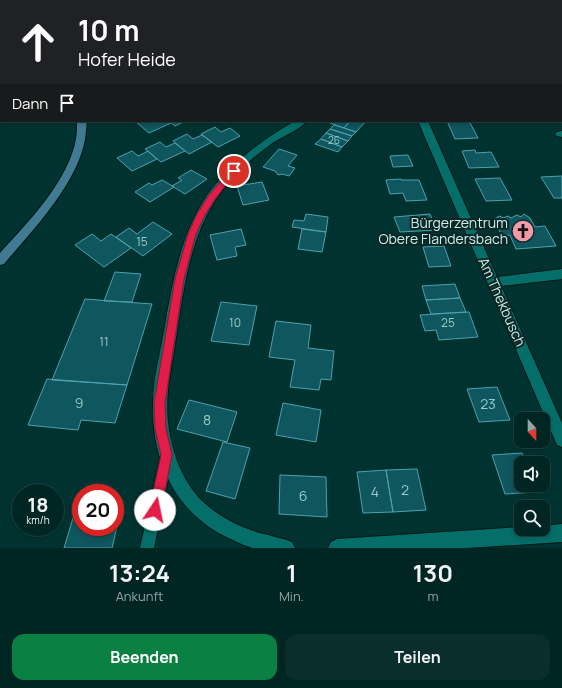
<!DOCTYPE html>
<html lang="de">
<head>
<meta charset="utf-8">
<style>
	:root { --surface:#002624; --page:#0a2e2c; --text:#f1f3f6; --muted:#95a5a6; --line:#224341; --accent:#0b8043 }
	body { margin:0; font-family:Manrope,sans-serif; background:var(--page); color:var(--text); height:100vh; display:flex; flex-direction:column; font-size:15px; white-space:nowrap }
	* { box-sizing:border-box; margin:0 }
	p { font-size:13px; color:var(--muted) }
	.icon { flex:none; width:22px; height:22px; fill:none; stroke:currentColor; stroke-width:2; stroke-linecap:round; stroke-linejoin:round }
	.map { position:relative; height:548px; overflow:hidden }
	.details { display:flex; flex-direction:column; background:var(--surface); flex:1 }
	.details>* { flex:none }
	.top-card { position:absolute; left:0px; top:0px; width:562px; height:122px; box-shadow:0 2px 6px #0003,0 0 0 1px var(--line); background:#202124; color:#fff; overflow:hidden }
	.needle { width:26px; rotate:159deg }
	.fabs { position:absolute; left:514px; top:412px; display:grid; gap:8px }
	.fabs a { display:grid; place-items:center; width:36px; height:36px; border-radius:8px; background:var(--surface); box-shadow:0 2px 6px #0003,0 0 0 1px var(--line); font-size:20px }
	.speed { position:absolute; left:12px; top:484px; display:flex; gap:8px; font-size:20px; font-weight:700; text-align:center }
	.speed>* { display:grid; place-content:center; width:52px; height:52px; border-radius:50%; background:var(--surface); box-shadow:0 2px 6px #0003,0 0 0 1px var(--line); line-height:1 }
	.speed small { font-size:10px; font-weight:400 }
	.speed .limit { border:6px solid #d22; background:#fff; color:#111 }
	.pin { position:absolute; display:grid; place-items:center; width:34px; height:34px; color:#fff; margin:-17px; border:2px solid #fff; border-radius:50%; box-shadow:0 1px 4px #0007 }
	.me { position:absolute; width:44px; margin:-22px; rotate:11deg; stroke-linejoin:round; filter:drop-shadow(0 0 3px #0008) }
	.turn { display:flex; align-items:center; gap:14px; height:84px; padding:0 12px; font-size:18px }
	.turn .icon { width:52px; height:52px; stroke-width:2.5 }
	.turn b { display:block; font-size:28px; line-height:34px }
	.then { display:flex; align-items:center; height:38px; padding:0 12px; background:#0003; gap:8px; font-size:15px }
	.eta { display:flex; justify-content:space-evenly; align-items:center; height:68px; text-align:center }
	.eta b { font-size:24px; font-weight:700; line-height:28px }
	.cta { display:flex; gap:8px; margin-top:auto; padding:8px 12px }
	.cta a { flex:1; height:46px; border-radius:12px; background:var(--accent); color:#fff; font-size:16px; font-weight:700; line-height:46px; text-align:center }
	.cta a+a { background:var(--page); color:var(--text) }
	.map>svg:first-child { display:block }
</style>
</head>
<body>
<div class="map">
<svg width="562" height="548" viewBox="0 0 562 548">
	<rect width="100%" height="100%" fill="#003330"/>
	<!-- building -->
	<path fill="#0f565f" stroke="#4da1ae" d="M135 121H169L171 123 149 133Z
		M169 121H185L175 126Z
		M332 121H350L344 128 330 123Z
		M350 121H363L365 122 356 132 344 128Z
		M447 121H469L478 138 455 139Z
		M334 125 344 128 356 132 352 136 330 129Z
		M215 127 221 132 230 128 240 136 218 147 201 134Z
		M330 129 352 136 348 141 326 133Z
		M326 133 348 141 342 147 321 139Z
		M187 134 193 139 202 135 212 142 189 154 173 141Z
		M321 139 342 147 338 152 315 144Z
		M160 142 166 147 175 143 185 151 161 162 145 149Z
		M279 149 297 155 288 166 295 168 289 176 282 174 278 175 275 171 263 167Z
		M475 150 476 153 491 152 499 167 469 168 462 151Z
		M132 151 138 156 148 151 157 159 132 171 117 158Z
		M408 155 413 166 393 167 390 156Z
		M191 170 207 179 185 194 172 186 182 180 178 178Z
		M562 176V198H554L541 177Z
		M500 178 512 200 486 201 475 179Z
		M401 179V180H419L427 200 406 201 403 193 390 194 386 180Z
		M162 180 174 187 150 202 135 192 149 183 152 185Z
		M262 182 269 200 243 205 237 186Z
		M306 214 328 217 326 232 292 227 294 220 304 221Z
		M430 214 437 230 400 232 394 217Z
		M524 214 530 218 535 227 545 226 556 246 516 249 510 235 502 236 494 219 500 216 503 218 508 216 511 218 517 215 521 217Z
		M153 222 172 234 143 256 116 237 129 228 137 234Z
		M241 229 246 245 235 247 237 256 217 260 210 235Z
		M302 229 326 232 322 252 298 249Z
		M92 234 101 241 111 234 131 248 104 267 75 245Z
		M444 246 451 266 429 267 423 247Z
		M115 272 141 274 132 302 104 301Z
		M455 284 460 298 426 300 422 286Z
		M460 298 466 312 431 314 426 300Z
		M85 299 152 304 127 385 52 380Z
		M221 302 257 306 249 345 211 341Z
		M469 312 478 337 439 340 436 330 425 331 420 315Z
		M276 321 311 325 308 348 334 351 331 380 321 379 319 390 290 387 295 360 269 357Z
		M47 379 127 385 115 423 81 420 78 430 28 425Z
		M497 387 510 420 479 422 467 389Z
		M189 400 237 412 227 442 177 429Z
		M283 403 321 410 316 442 276 435Z
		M223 442 250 448 235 499 206 491Z
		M522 453 526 463H521V485H534L536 492 505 494 492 455Z
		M417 469 426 510 393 512 386 470Z
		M386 470 393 512 363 513 357 472Z
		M280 475 326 477 327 517 279 514Z
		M79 498H81V527H115V500H123L112 548H64Z"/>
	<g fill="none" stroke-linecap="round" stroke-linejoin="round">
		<!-- lane casing -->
		<g stroke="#001816" stroke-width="2">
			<path id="lane" d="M172 0H182L171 1Z
				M561 95H562V99H561Z
				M167 449 172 451 173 455 154 548H140L161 455 162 451Z"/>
		</g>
		<!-- street casing -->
		<g stroke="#001816" stroke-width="2">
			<path id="street" d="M278 0H285V1H278Z
				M508 0H514V1H508Z
				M561 45H562V50H561Z
				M295 121H307C299 130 281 137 271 144 250 159 230 178 216 199 188 242 183 295 175 344 171 370 165 396 168 422 171 449 180 476 198 497 216 515 236 526 260 533 271 536 282 538 292 542L295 548C281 548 265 548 252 548 246 546 239 543 233 540 177 517 151 461 153 403 153 377 161 351 165 325 173 280 181 233 208 194 231 163 262 140 295 121Z
				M418 121H428L497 277 562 269V279L501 286 562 423V447L557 445Z
				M562 131V137L557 136 555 134 557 132Z
				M562 524V542L466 548H328L331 542 337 539 521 527V529H543V526Z"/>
		</g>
		<!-- secondary casing -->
		<g stroke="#001816" stroke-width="2">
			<path id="secondary" d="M77 121H87C86 127 86 133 85 139 78 183 32 231 4 264L0 265V253C28 222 68 182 76 139 77 133 77 127 77 121Z"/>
		</g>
		<!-- lane -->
		<use href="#lane" fill="#056e69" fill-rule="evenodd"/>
		<!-- street -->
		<use href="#street" fill="#056e69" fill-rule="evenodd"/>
		<!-- secondary -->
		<use href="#secondary" fill="#417b93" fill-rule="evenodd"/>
	</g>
	<!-- route -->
	<path fill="#e11d48" stroke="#92132f" d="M234 168 237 171 215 199 205 215 196 234 184 279 165 403 166 429 172 455 161 510 159 515 155 517 150 515 149 510 161 455 155 429 154 403 175 279 188 234 197 214 209 195 231 169Z"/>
	<!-- icons -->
	<defs>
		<g id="church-disc" transform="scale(1.15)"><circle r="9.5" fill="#f39aa9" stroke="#0b2624"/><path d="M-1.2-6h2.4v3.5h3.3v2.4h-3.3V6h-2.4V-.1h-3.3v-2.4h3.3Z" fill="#111"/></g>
	</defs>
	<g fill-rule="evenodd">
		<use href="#church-disc" x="523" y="231"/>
	</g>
	<g text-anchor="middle" stroke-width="4" stroke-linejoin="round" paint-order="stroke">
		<!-- far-number labels -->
		<g font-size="10" fill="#9acac9">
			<text x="334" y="144">26</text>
		</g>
		<!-- number labels -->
		<g font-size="12" fill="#9acac9">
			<text x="142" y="246">15</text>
			<text x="235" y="327">10</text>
			<text x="448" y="327">25</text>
			<text x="104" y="346">11</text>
		</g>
		<!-- poi labels -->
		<g font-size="14" fill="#c9f1ec" stroke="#0b2624" text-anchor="end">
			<text x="508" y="228">Bürgerzentrum<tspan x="508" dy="16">Obere Flandersbach</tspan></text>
		</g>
		<!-- street labels -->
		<g font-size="14" fill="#c9f1ec" stroke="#0b2624">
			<text transform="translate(502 302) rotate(66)" y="5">Am Thekbusch</text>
		</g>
		<!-- near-number labels -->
		<g font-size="14" fill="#9acac9">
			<text x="79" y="408">9</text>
			<text x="488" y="409">23</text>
			<text x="207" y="425">8</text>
			<text x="405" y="495">2</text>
			<text x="375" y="497">4</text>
			<text x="303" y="501">6</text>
		</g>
	</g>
</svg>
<div class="fabs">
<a><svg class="needle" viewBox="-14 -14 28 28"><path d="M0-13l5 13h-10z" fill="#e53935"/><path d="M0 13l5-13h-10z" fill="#95a5a6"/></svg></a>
<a><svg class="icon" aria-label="sound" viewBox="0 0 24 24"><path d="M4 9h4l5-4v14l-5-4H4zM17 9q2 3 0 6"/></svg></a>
<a><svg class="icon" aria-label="search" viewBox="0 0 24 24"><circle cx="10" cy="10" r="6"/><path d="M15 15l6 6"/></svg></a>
</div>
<div class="speed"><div>18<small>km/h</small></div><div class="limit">20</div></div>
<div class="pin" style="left:234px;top:171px;background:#d93025"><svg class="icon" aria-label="arrive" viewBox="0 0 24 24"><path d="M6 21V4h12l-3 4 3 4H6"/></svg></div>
<svg class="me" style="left:155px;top:510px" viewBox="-20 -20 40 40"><circle r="19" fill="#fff"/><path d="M0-13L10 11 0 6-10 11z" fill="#e11d48"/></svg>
<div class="top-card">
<div class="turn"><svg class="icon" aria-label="ahead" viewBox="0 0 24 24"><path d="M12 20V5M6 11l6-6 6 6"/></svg><div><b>10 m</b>Hofer Heide</div></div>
<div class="then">Dann<svg class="icon" aria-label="arrive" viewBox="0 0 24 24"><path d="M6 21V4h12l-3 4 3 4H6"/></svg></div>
</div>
</div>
<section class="details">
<div class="eta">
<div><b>13:24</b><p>Ankunft</p></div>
<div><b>1</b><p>Min.</p></div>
<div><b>130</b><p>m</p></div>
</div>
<div class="cta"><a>Beenden</a><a>Teilen</a></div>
</section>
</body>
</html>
